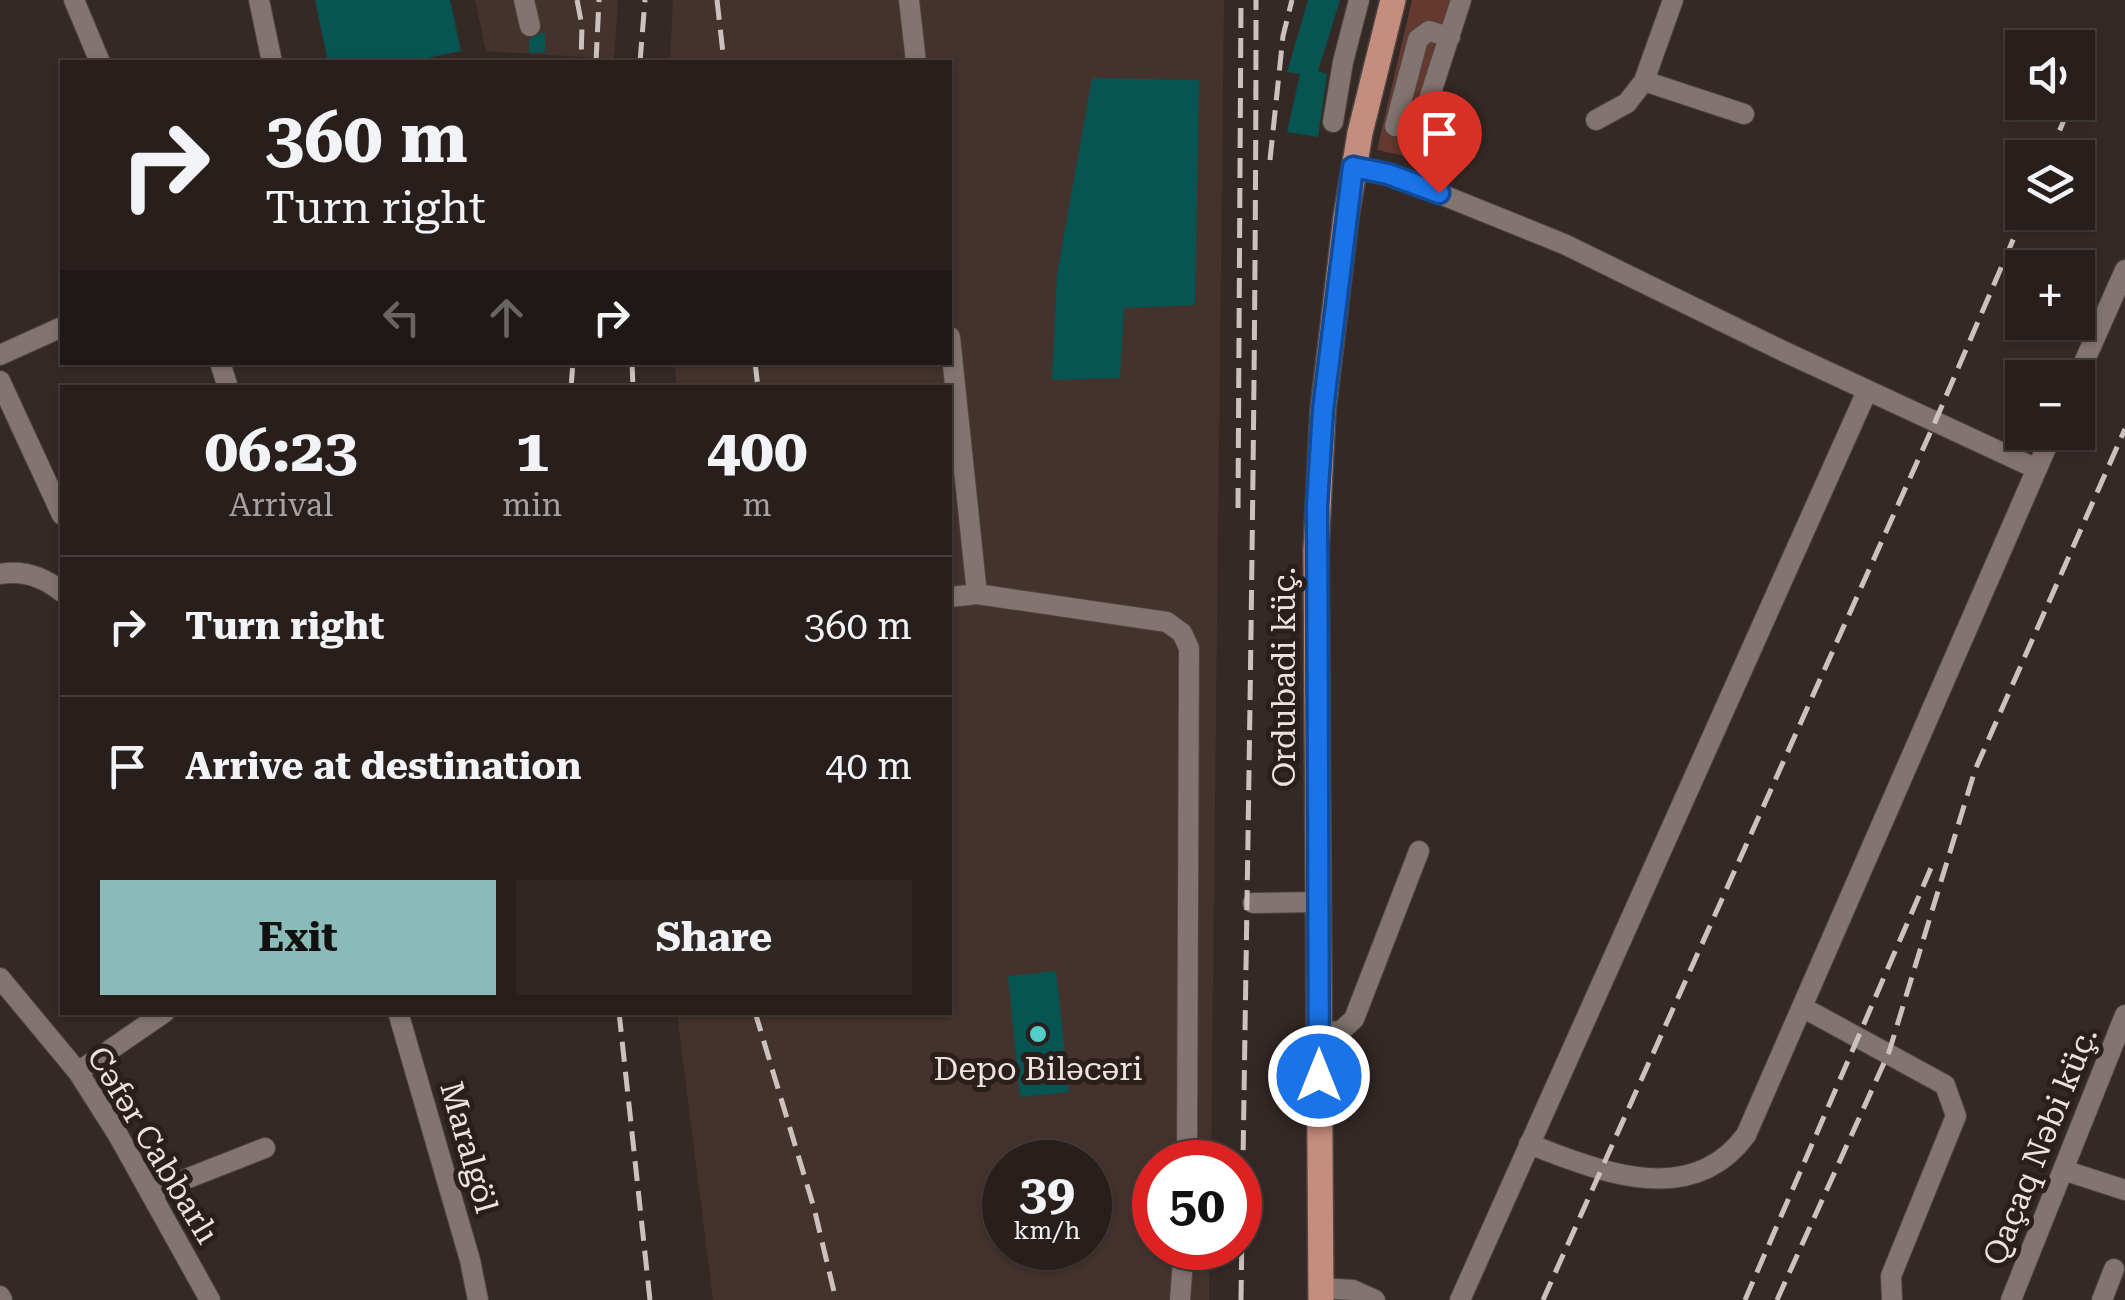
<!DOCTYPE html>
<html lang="en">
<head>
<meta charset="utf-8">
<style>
	:root { --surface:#281f1c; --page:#302725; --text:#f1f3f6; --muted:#a5a2a3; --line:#443d3b; --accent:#8bbbb9 }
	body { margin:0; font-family:"Roboto Serif",serif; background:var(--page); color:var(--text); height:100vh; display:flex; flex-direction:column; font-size:38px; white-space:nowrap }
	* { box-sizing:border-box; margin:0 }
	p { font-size:32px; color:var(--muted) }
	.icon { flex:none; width:55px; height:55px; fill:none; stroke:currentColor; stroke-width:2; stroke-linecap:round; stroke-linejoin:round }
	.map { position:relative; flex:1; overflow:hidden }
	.sheet { position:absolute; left:60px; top:385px; width:892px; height:630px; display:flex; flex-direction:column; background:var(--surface); border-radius:0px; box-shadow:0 2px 8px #0004,0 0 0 2px var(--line) }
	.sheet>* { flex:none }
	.top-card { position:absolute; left:60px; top:60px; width:892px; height:305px; border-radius:0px; box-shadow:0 2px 8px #0004,0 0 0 2px var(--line); background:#281f1c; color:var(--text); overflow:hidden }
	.fabs { position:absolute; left:2005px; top:30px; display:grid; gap:20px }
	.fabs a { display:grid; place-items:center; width:90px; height:90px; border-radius:0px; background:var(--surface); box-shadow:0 2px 8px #0004,0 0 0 2px var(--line); font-size:50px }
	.speed { position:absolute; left:982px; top:1140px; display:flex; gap:20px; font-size:50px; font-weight:700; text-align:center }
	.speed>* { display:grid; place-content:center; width:130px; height:130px; border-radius:50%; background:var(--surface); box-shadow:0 2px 8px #0004,0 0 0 2px var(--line); line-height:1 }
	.speed small { font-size:25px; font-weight:400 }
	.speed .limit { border:15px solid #d22; background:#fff; color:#111 }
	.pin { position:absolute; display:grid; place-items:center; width:85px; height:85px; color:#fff; margin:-102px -42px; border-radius:50% 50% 50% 0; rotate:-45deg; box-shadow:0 0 10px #0007 }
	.pin .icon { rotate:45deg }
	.me { position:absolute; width:110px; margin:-55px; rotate:0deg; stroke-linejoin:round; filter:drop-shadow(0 0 8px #0008) }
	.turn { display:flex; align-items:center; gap:35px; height:210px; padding:0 40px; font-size:45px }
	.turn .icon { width:130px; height:130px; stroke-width:2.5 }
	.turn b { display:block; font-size:70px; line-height:85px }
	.lanes { display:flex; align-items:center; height:95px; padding:0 40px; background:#0003; justify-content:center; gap:50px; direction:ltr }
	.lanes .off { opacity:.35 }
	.eta { display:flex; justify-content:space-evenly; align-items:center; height:170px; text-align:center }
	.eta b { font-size:60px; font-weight:700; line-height:70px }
	.button { display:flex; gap:20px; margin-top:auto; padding:20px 40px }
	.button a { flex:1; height:115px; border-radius:0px; background:var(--accent); color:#111; font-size:40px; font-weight:700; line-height:115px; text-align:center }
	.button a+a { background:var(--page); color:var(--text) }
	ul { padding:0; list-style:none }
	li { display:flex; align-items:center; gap:30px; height:140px; padding:0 40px; border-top:2px solid var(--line) }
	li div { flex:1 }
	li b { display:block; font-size:38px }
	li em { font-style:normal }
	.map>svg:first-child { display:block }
</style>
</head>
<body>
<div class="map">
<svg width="2125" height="1300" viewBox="0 0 2125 1300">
	<rect width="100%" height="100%" fill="#352926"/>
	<!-- built -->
	<path fill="#44322d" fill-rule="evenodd" d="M475 0H618L614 59 486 51Z
		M673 0H1224L1211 1162H1155V1248H1209V1300H713L677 1013 950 1012V388L676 387 675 363 950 362V62H670ZM1005 1162H1090V1248H1005Z"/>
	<!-- green -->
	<path fill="#65392e" d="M1412 0H1457L1405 156 1377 150Z"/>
	<!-- building -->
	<path fill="#065553" d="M315 0H450L461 51 408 62H328Z
		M1308 0H1340L1318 71 1327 74 1318 137 1287 132 1300 74 1287 72Z
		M541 33H545V52L529 53V39Z
		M1092 78 1199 80 1195 305 1124 308 1120 378 1052 380 1057 274Z
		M1056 971 1069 1092 1020 1097 1008 976Z"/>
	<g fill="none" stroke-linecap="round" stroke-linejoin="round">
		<!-- minor casing -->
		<g stroke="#4e4441" stroke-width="22">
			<path id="minor" d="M74 0 100 62
				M259 0 272 62
				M524 0 530 26
				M909 0 916 62
				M1644 81 1744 114
				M1428 102 1461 0
				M1596 120 1627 103 1644 81 1673 0
				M1333 122 1343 62 1359 0
				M1395 126 1418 39 1429 31 1450 37
				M1353 167 1403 179 1564 244 1783 351 2037 469
				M950 337 977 594
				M0 355 62 327
				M220 362 228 388
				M2077 378 2125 270
				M0 381 62 515
				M0 574C23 570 44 577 62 592
				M950 597 977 594 1167 622 1182 633 1189 648 1187 1162
				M1253 903 1318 902
				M0 978 78 1072 118 1135 210 1300
				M1802 1007 1945 1085 1956 1116 1891 1276 1892 1300
				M398 1012 470 1260 478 1300
				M1319 1033 1341 1031 1354 1019 1419 851
				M78 1072 165 1012
				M1529 1144C1599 1171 1691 1210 1746 1135L2053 432
				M2063 1170 2125 1190
				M150 1193 265 1148
				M1321 1288 1353 1290 1375 1300
				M0 1296 2 1300
				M1180 1300 1184 1248
				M1460 1300 1867 391
				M2011 1300 2125 1015
				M2102 1300 2114 1269"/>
		</g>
		<!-- major casing -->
		<g stroke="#4e4441" stroke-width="28">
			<path id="major" d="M1321 1300 1316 551 1323 410 1346 217 1360 133 1393 0"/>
		</g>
		<!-- minor -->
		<use href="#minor" stroke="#827470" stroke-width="20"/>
		<!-- major -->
		<use href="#major" stroke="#c58d7e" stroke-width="25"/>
		<!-- rail -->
		<path stroke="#cbc2c0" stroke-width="5" stroke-dasharray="20 10" stroke-linecap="butt" d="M577 0 582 26 581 62
			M717 0 724 62
			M596 62 599 0
			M640 62 645 0
			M2048 158 2064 120
			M1270 160 1283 36 1292 0
			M632 362 633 388
			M755 362 758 388
			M571 388 573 362
			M1238 508 1241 0
			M619 1012 650 1300
			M755 1012 814 1208 836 1300
			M1241 1300C1247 867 1256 433 1256 0
			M1543 1300 1935 422 2025 212
			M1745 1300 1931 868
			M1777 1300 1889 1052 1975 770 2125 429"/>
	</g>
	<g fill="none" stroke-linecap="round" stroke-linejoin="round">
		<!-- route casing -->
		<g stroke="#114b97" stroke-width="25">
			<path id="route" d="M1319 1076 1317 505 1323 410 1353 167 1388 174 1439 193"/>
		</g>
		<!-- route -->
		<use href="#route" stroke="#1a73e8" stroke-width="18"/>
	</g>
	<!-- markers -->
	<circle fill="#53cdc9" stroke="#2b1f1c" stroke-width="4" cx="1038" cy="1034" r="10"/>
	<g text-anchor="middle" stroke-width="10" stroke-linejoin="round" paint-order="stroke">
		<!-- street labels -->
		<g font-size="32" fill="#ebe3e1" stroke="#2b1f1c">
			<text transform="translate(1284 677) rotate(-90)" y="11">Ordubadi küç.</text>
			<text transform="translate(153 1145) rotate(59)" y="11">Cəfər Cabbarlı</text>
			<text transform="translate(2040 1146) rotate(-68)" y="11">Qaçaq Nəbi küç.</text>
			<text transform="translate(469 1147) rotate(74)" y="11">Maralgöl</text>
		</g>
		<!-- poi labels -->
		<g font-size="32" fill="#ebe3e1" stroke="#2b1f1c">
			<text x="1038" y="1080">Depo Biləcəri</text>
		</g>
	</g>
</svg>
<div class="fabs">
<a><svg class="icon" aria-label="sound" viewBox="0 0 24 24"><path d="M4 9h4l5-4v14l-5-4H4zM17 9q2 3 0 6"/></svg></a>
<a><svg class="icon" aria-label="layers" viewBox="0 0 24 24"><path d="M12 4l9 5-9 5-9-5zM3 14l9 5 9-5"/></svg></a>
<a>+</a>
<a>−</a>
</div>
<div class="speed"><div>39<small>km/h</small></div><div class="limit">50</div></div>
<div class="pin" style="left:1439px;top:193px;background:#d93025"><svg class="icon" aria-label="arrive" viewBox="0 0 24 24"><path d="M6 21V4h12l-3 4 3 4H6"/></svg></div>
<svg class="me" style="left:1319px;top:1076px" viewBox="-20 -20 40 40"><circle r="17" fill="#1a73e8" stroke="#fff" stroke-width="3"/><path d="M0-11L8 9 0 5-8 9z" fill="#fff"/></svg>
<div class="top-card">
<div class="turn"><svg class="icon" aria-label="right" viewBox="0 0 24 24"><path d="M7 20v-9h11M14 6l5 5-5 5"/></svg><div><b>360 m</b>Turn right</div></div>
<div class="lanes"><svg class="icon off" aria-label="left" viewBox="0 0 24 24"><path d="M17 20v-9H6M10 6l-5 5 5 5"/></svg><svg class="icon off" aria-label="ahead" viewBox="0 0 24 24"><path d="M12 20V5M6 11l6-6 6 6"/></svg><svg class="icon" aria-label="right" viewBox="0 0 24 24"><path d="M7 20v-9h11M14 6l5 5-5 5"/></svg></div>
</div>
<section class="sheet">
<div class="eta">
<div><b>06:23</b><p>Arrival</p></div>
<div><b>1</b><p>min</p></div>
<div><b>400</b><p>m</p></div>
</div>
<ul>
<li><svg class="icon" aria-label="right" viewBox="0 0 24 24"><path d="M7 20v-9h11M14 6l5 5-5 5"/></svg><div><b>Turn right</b></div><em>360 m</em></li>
<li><svg class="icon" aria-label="arrive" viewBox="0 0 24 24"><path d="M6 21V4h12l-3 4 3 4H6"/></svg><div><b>Arrive at destination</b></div><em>40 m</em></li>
</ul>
<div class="button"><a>Exit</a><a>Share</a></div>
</section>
</div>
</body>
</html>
